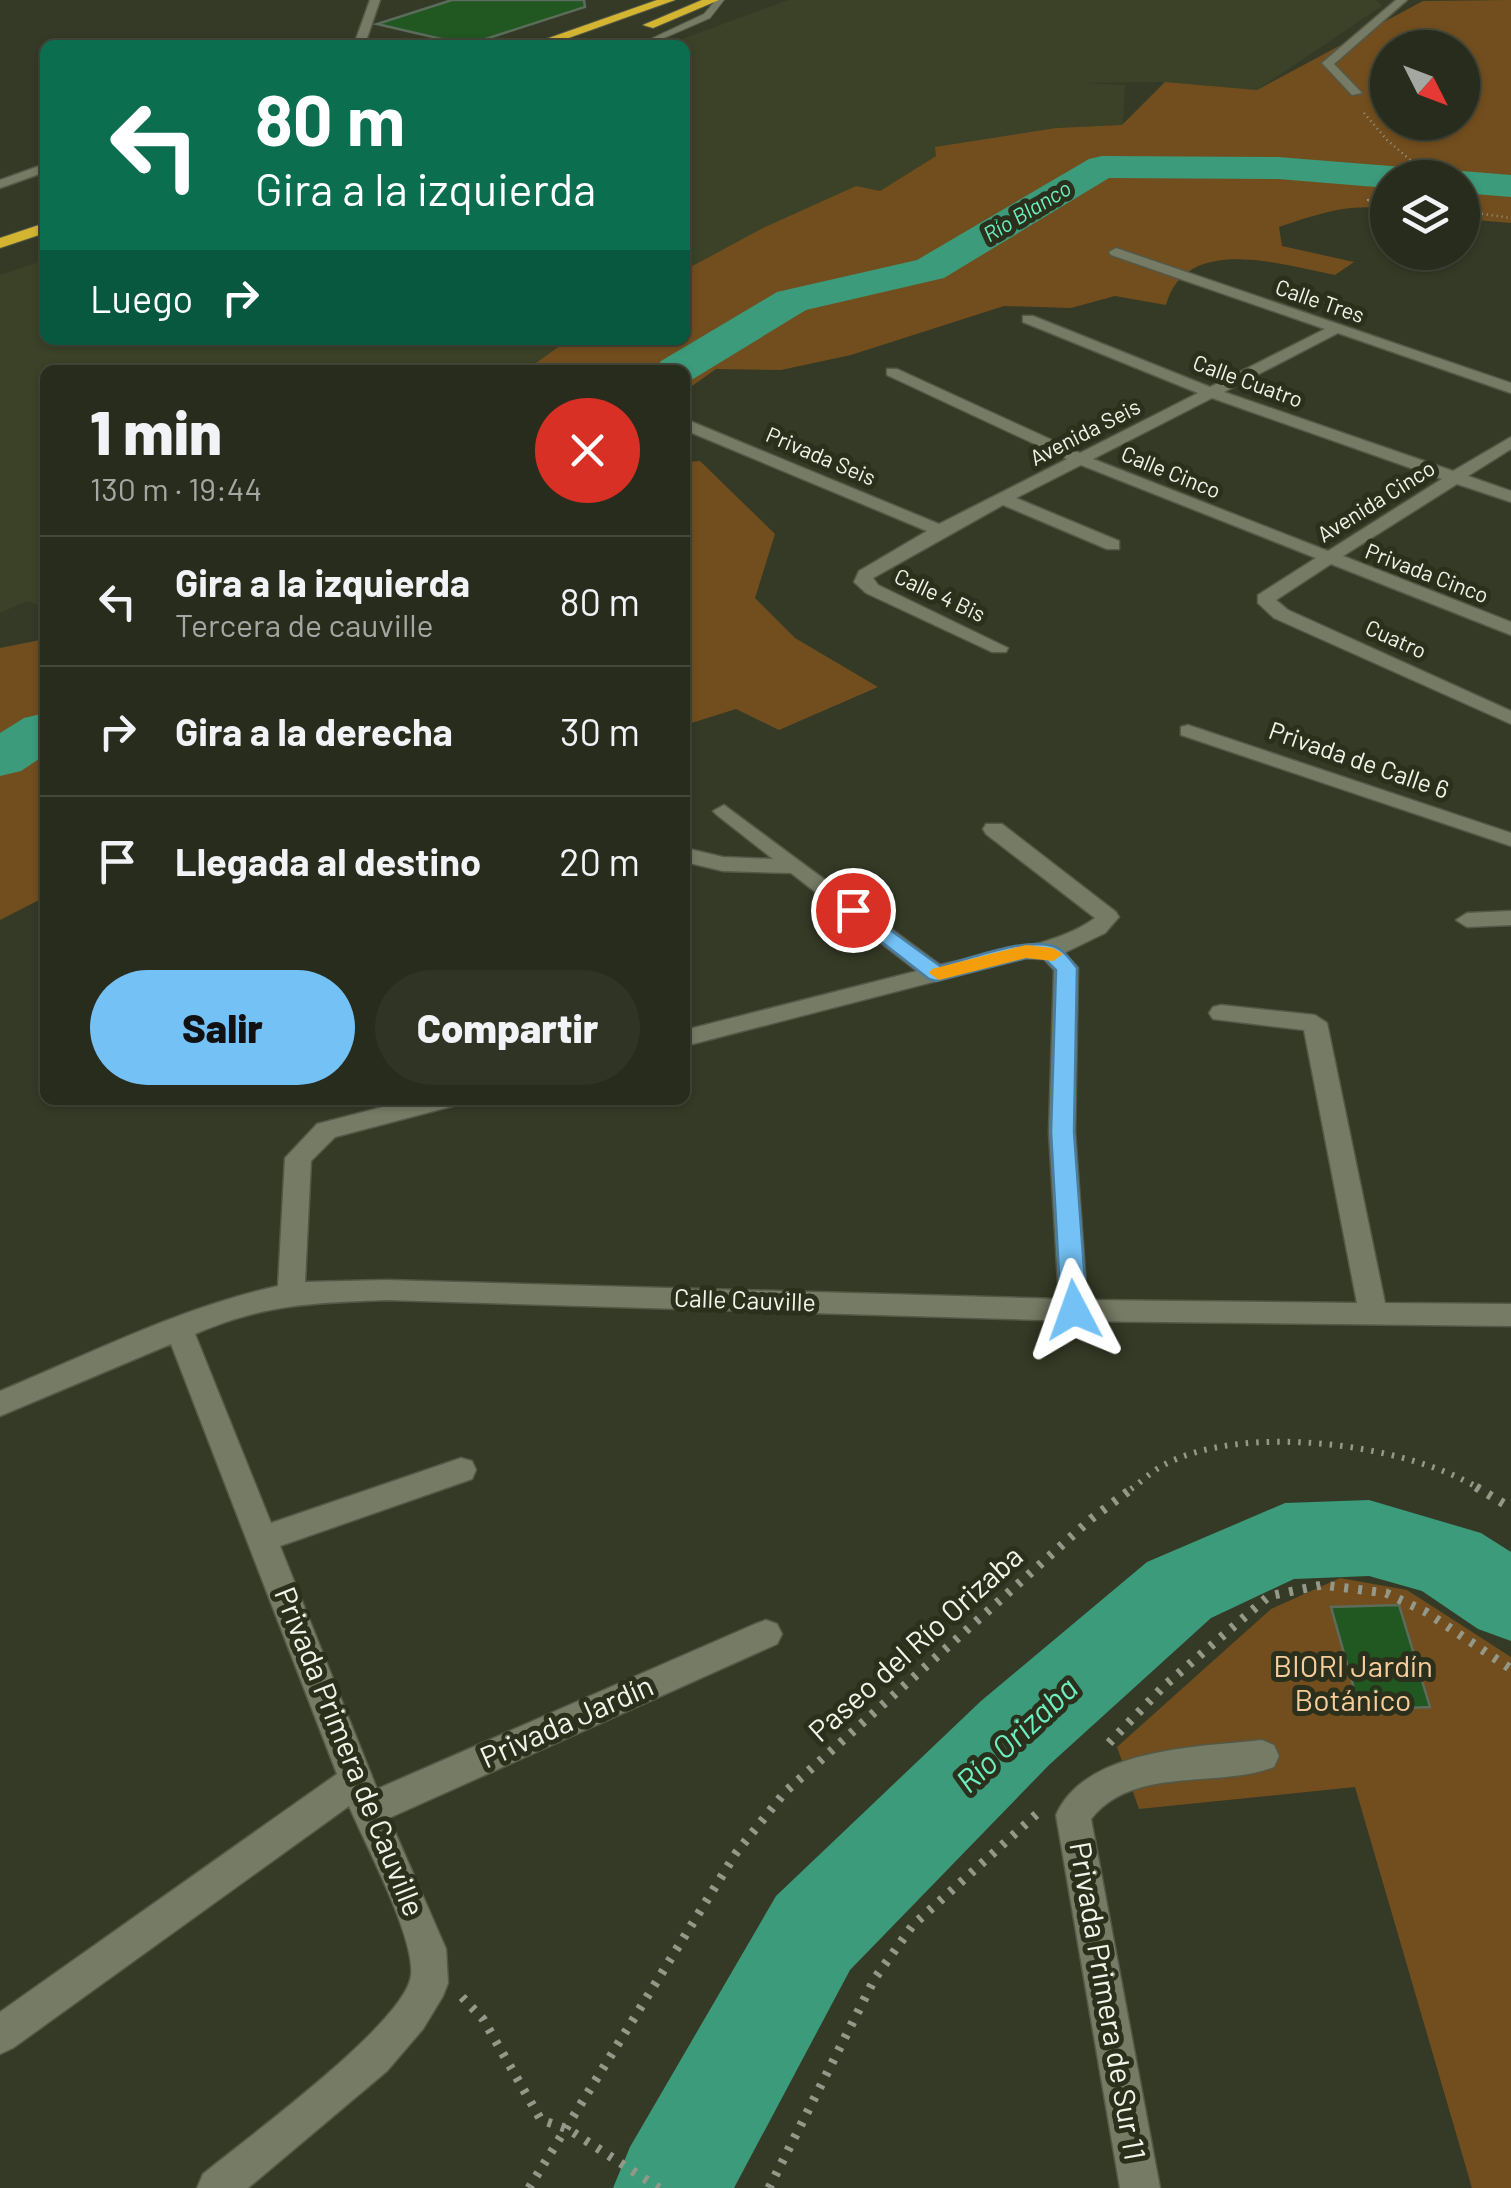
<!DOCTYPE html>
<html lang="es">
<head>
<meta charset="utf-8">
<style>
	:root { --surface:#282c1c; --page:#303425; --text:#f1f3f6; --muted:#a5a7a3; --line:#44483b; --accent:#73c1f5 }
	body { margin:0; font-family:Barlow,sans-serif; background:var(--page); color:var(--text); height:100vh; display:flex; flex-direction:column; font-size:38px; white-space:nowrap }
	* { box-sizing:border-box; margin:0 }
	p { font-size:32px; color:var(--muted) }
	.icon { flex:none; width:55px; height:55px; fill:none; stroke:currentColor; stroke-width:2; stroke-linecap:round; stroke-linejoin:round }
	.map { position:relative; flex:1; overflow:hidden }
	.details { position:absolute; left:40px; top:365px; width:650px; height:740px; display:flex; flex-direction:column; background:var(--surface); border-radius:15px; box-shadow:0 2px 8px #0004,0 0 0 2px var(--line) }
	.details>* { flex:none }
	.top-card { position:absolute; left:40px; top:40px; width:650px; height:305px; border-radius:15px; box-shadow:0 2px 8px #0004,0 0 0 2px var(--line); background:#0b6e4f; color:#fff; overflow:hidden }
	.needle { width:65px; rotate:132deg }
	.controls { position:absolute; left:1370px; top:30px; display:grid; gap:20px }
	.controls a { display:grid; place-items:center; width:110px; height:110px; border-radius:50%; background:var(--surface); box-shadow:0 2px 8px #0004,0 0 0 2px var(--line); font-size:50px }
	.pin { position:absolute; display:grid; place-items:center; width:85px; height:85px; color:#fff; margin:-42px; border:5px solid #fff; border-radius:50%; box-shadow:0 2px 10px #0007 }
	.me { position:absolute; width:110px; margin:-55px; rotate:356deg; stroke-linejoin:round; filter:drop-shadow(0 0 8px #0008) }
	.turn { display:flex; align-items:center; gap:35px; height:210px; padding:0 50px; font-size:45px }
	.turn .icon { width:130px; height:130px; stroke-width:2.5 }
	.turn b { display:block; font-size:70px; line-height:85px }
	.then { display:flex; align-items:center; height:95px; padding:0 50px; background:#0003; gap:20px; font-size:38px }
	.round { display:grid; place-items:center; flex:none; width:105px; height:105px; border-radius:52px; background:var(--page) }
	.head { display:flex; align-items:center; justify-content:space-between; height:170px; padding:0 50px }
	h1 { font-size:60px; font-weight:800; line-height:75px }
	.action { display:flex; gap:20px; margin-top:auto; padding:20px 50px }
	.action a { flex:1; height:115px; border-radius:60px; background:var(--accent); color:#111; font-size:40px; font-weight:800; line-height:115px; text-align:center }
	.action a+a { background:var(--page); color:var(--text) }
	ul { padding:0; list-style:none }
	li { display:flex; align-items:center; gap:30px; height:130px; padding:0 50px; border-top:2px solid var(--line) }
	li div { flex:1 }
	li b { display:block; font-size:38px }
	li em { font-style:normal }
	.map>svg:first-child { display:block }
</style>
</head>
<body>
<div class="map">
<svg width="1511" height="2188" viewBox="0 0 1511 2188">
	<rect width="100%" height="100%" fill="#353a26"/>
	<!-- built -->
	<path fill="#3b4227" d="M788 0H1376L1382 6 1257 90 1165 82 1083 83 1125 85 1123 125 1056 128 936 156 882 190 685 281V45H666Z
		M45 260V340H568L526 370H45V608L27 601 0 613V275Z"/>
	<!-- green -->
	<path fill="#724e1e" fill-rule="evenodd" d="M1511 0V223L1463 219 1462 178H1388L1387 210C1354 201 1311 216 1279 227L1282 246 1354 262 1335 275C1282 265 1186 233 1166 305L1115 296 1071 308 1004 306 851 355 781 370 716 369 685 391V370H526L568 340H685V270L763 228 856 186 880 191 936 156 935 147 1056 128 1122 125 1165 82 1257 90 1423 1ZM1388 48H1462V122H1388Z
		M700 461 775 534 755 598 795 638 878 687 779 730 736 709 685 725V462Z
		M45 639V897L0 920V648Z
		M1340 1578 1407 1590 1511 1657V2188H1472L1355 1787 1139 1809 1117 1747 1271 1609Z"/>
	<g fill="none" stroke-linecap="round" stroke-linejoin="round">
		<!-- river -->
		<path fill="#3c9b7b" fill-rule="evenodd" d="M1102 156 1278 157 1403 167 1416 170 1421 178H1388V188L1278 179 1109 178 944 278 806 310 693 379 685 381V370H655L661 361 777 292 917 260 1089 159Z
			M1462 171 1511 175V197L1462 193V178H1447Z
			M45 713V755L21 771 0 776V733L24 718Z
			M1369 1500 1481 1533 1511 1552V1641L1478 1629 1422 1591 1369 1576 1294 1579 1211 1618 1049 1765 850 1970 734 2188H613L630 2147 776 1896 981 1701 1147 1562 1285 1503Z"/>
	</g>
	<!-- building -->
	<path fill="#215721" stroke="#5c6c5b" stroke-width="2.5" d="M452 0H584L585 7 467 45 377 24Z
		M1399 1605 1430 1707 1360 1710 1331 1607Z"/>
	<g fill="none" stroke-linecap="round" stroke-linejoin="round">
		<!-- lane casing -->
		<g stroke="#545847" stroke-width="2">
			<path id="lane" d="M716 0H724L710 18 648 45H638L704 14Z"/>
		</g>
		<!-- street casing -->
		<g stroke="#545847" stroke-width="3">
			<path id="street" d="M370 0H380L366 41 349 45 356 39Z
				M1396 0H1407L1334 64 1362 93 1352 95 1322 63Z
				M45 164V172L0 188V180Z
				M1116 248 1511 383V393L1338 333 1224 392 1453 471 1511 437V449L1468 476 1511 491V502L1457 484 1343 556 1511 622V635L1331 564 1276 600 1288 610 1511 711V724L1274 618 1258 603V595L1316 558 1081 465 1016 498 1119 541V549H1107L1003 505 873 578 878 585 1008 648 1006 652H992L866 593 854 582 859 571 927 531 685 430V419L939 524 1067 459 887 375V369H897L1080 453 1198 393 1023 322V316H1033L1210 387 1325 329 1111 255 1109 252ZM1212 398 1442 479 1328 551 1093 459Z
				M1188 725 1511 833V846L1181 735V727Z
				M724 805 940 965C987 954 1058 946 1095 918L986 834 983 829 986 824H1002L1116 912 1119 917 1105 933 1064 953 1078 968 1075 1132 1087 1300 1357 1303 1304 1030 1213 1019 1209 1013 1213 1007 1221 1005 1315 1015 1327 1023 1385 1303 1511 1304V1326L1074 1321 386 1300C311 1303 265 1304 195 1334L271 1523 461 1458 472 1461 476 1470 472 1479 280 1546 377 1789 755 1624 766 1620 777 1624 782 1634 777 1644 389 1818 446 1949 448 1983 443 1996 423 2029 387 2071 248 2188H197L203 2174C244 2140 404 2024 411 1976 416 1939 365 1844 349 1806L13 2048 0 2054V2012L337 1774 171 1344 0 1416V1391C92 1353 181 1307 278 1286L285 1158 317 1124 410 1100H457L453 1106 335 1137 311 1161 305 1282 386 1280 1059 1299 1049 1132 1054 970 1044 959 1026 958 685 1046V1030L917 971 791 873 723 871 685 862V848L723 857 773 859 717 815 713 811Z
				M1511 911V925L1467 927 1456 920 1467 913Z
				M1262 1740 1274 1745 1279 1756 1274 1767C1218 1789 1133 1765 1091 1819L1160 2188H1120L1056 1815C1085 1748 1199 1747 1262 1740Z"/>
		</g>
		<!-- highway casing -->
		<g stroke="#545847" stroke-width="2">
			<path id="highway" d="M657 0H675L549 45H529Z
				M702 0H719L653 28 643 25Z
				M45 223V233L0 248V238Z"/>
		</g>
		<!-- path-far2 -->
		<path stroke="#949888" stroke-width="2.5" stroke-dasharray="1 4" stroke-linecap="butt" d="M1364 113 1387 140 1431 178
			M1388 199 1368 200 1388 204
			M1462 211 1511 218"/>
		<!-- path-far1 -->
		<path stroke="#949888" stroke-width="6" stroke-dasharray="2.5 8" stroke-linecap="butt" d="M1131 1489C1141 1482 1151 1472 1162 1466 1240 1422 1405 1443 1480 1489"/>
		<!-- path -->
		<path stroke="#949888" stroke-width="9" stroke-dasharray="4 10" stroke-linecap="butt" d="M1476 1487 1511 1508
			M1109 1743 1164 1686 1269 1596 1322 1585 1386 1593 1426 1612 1511 1669
			M462 1997 483 2019 541 2120 568 2129 659 2188
			M529 2188 736 1853 785 1792 1091 1519 1134 1487
			M769 2188 875 1978 913 1925 1039 1812"/>
		<!-- lane -->
		<use href="#lane" fill="#767b65" fill-rule="evenodd"/>
		<!-- street -->
		<use href="#street" fill="#767b65" fill-rule="evenodd"/>
		<!-- highway -->
		<use href="#highway" fill="#d4b531" fill-rule="evenodd"/>
	</g>
	<!-- route -->
	<path fill="#73c1f5" stroke="#4b7d9f" stroke-width="2.5" d="M853 903 940 966C969 959 1025 937 1053 946 1063 949 1071 960 1077 968L1074 1132 1087 1310 1083 1317H1065L1061 1310 1051 1132 1056 970 1044 958H1026L936 981 929 979 846 914 843 910 846 905Z"/>
	<!-- slow -->
	<path fill="#f59e0b" d="M1026 945 1053 948 1063 954 1053 961 1026 958 939 980 929 973 932 969Z"/>
	<g text-anchor="middle" stroke-width="10" stroke-linejoin="round" paint-order="stroke">
		<!-- far-water labels -->
		<g font-size="22" font-style="italic" fill="#6eefc1" stroke="#2b301c">
			<text transform="translate(1027 211) rotate(-31)" y="8">Río Blanco</text>
		</g>
		<!-- far-street labels -->
		<g font-size="22" fill="#f1f4e8" stroke="#2b301c">
			<text transform="translate(1320 301) rotate(19)" y="8">Calle Tres</text>
			<text transform="translate(1248 381) rotate(20)" y="8">Calle Cuatro</text>
			<text transform="translate(1085 432) rotate(-27)" y="8">Avenida Seis</text>
			<text transform="translate(821 456) rotate(23)" y="8">Privada Seis</text>
			<text transform="translate(1171 472) rotate(22)" y="8">Calle Cinco</text>
			<text transform="translate(1376 501) rotate(-32)" y="8">Avenida Cinco</text>
			<text transform="translate(1427 573) rotate(21)" y="8">Privada Cinco</text>
			<text transform="translate(940 595) rotate(25)" y="8">Calle 4 Bis</text>
			<text transform="translate(1396 639) rotate(24)" y="8">Cuatro</text>
		</g>
		<!-- street labels -->
		<g font-size="25" fill="#f1f4e8" stroke="#2b301c">
			<text transform="translate(1359 760) rotate(19)" y="9">Privada de Calle 6</text>
			<text transform="translate(745 1300) rotate(2)" y="9">Calle Cauville</text>
		</g>
		<!-- near-street labels -->
		<g font-size="30" fill="#f1f4e8" stroke="#2b301c">
			<text transform="translate(916 1644) rotate(-42)" y="10">Paseo del Río Orizaba</text>
			<text transform="translate(567 1722) rotate(-24)" y="10">Privada Jardín</text>
			<text transform="translate(349 1752) rotate(68)" y="10">Privada Primera de Cauville</text>
			<text transform="translate(1107 2001) rotate(80)" y="10">Privada Primera de Sur 11</text>
		</g>
		<!-- near-park labels -->
		<g font-size="30" fill="#f7cd9c" stroke="#2b301c">
			<text x="1353" y="1677">BIORI Jardín<tspan x="1353" dy="34">Botánico</tspan></text>
		</g>
		<!-- near-water labels -->
		<g font-size="32" font-style="italic" fill="#6eefc1" stroke="#2b301c">
			<text transform="translate(1017 1735) rotate(-43)" y="11">Río Orizaba</text>
		</g>
	</g>
</svg>
<div class="controls">
<a><svg class="needle" viewBox="-14 -14 28 28"><path d="M0-13l5 13h-10z" fill="#e53935"/><path d="M0 13l5-13h-10z" fill="#a5a7a3"/></svg></a>
<a><svg class="icon" aria-label="layers" viewBox="0 0 24 24"><path d="M12 4l9 5-9 5-9-5zM3 14l9 5 9-5"/></svg></a>
</div>
<div class="pin" style="left:853px;top:910px;background:#d93025"><svg class="icon" aria-label="arrive" viewBox="0 0 24 24"><path d="M6 21V4h12l-3 4 3 4H6"/></svg></div>
<svg class="me" style="left:1074px;top:1310px" viewBox="-20 -20 40 40"><path d="M0-17L14 15 0 8-14 15z" fill="#73c1f5" stroke="#fff" stroke-width="4"/></svg>
<div class="top-card">
<div class="turn"><svg class="icon" aria-label="left" viewBox="0 0 24 24"><path d="M17 20v-9H6M10 6l-5 5 5 5"/></svg><div><b>80 m</b>Gira a la izquierda</div></div>
<div class="then">Luego<svg class="icon" aria-label="right" viewBox="0 0 24 24"><path d="M7 20v-9h11M14 6l5 5-5 5"/></svg></div>
</div>
<section class="details">
<div class="head"><div><h1>1 min</h1><p>130 m · 19:44</p></div><a class="round" style="background:#d93025;color:#fff"><svg class="icon" aria-label="close" viewBox="0 0 24 24"><path d="M6 6l12 12M18 6L6 18"/></svg></a></div>
<ul>
<li><svg class="icon" aria-label="left" viewBox="0 0 24 24"><path d="M17 20v-9H6M10 6l-5 5 5 5"/></svg><div><b>Gira a la izquierda</b><p>Tercera de cauville</p></div><em>80 m</em></li>
<li><svg class="icon" aria-label="right" viewBox="0 0 24 24"><path d="M7 20v-9h11M14 6l5 5-5 5"/></svg><div><b>Gira a la derecha</b></div><em>30 m</em></li>
<li><svg class="icon" aria-label="arrive" viewBox="0 0 24 24"><path d="M6 21V4h12l-3 4 3 4H6"/></svg><div><b>Llegada al destino</b></div><em>20 m</em></li>
</ul>
<div class="action"><a>Salir</a><a>Compartir</a></div>
</section>
</div>
</body>
</html>
